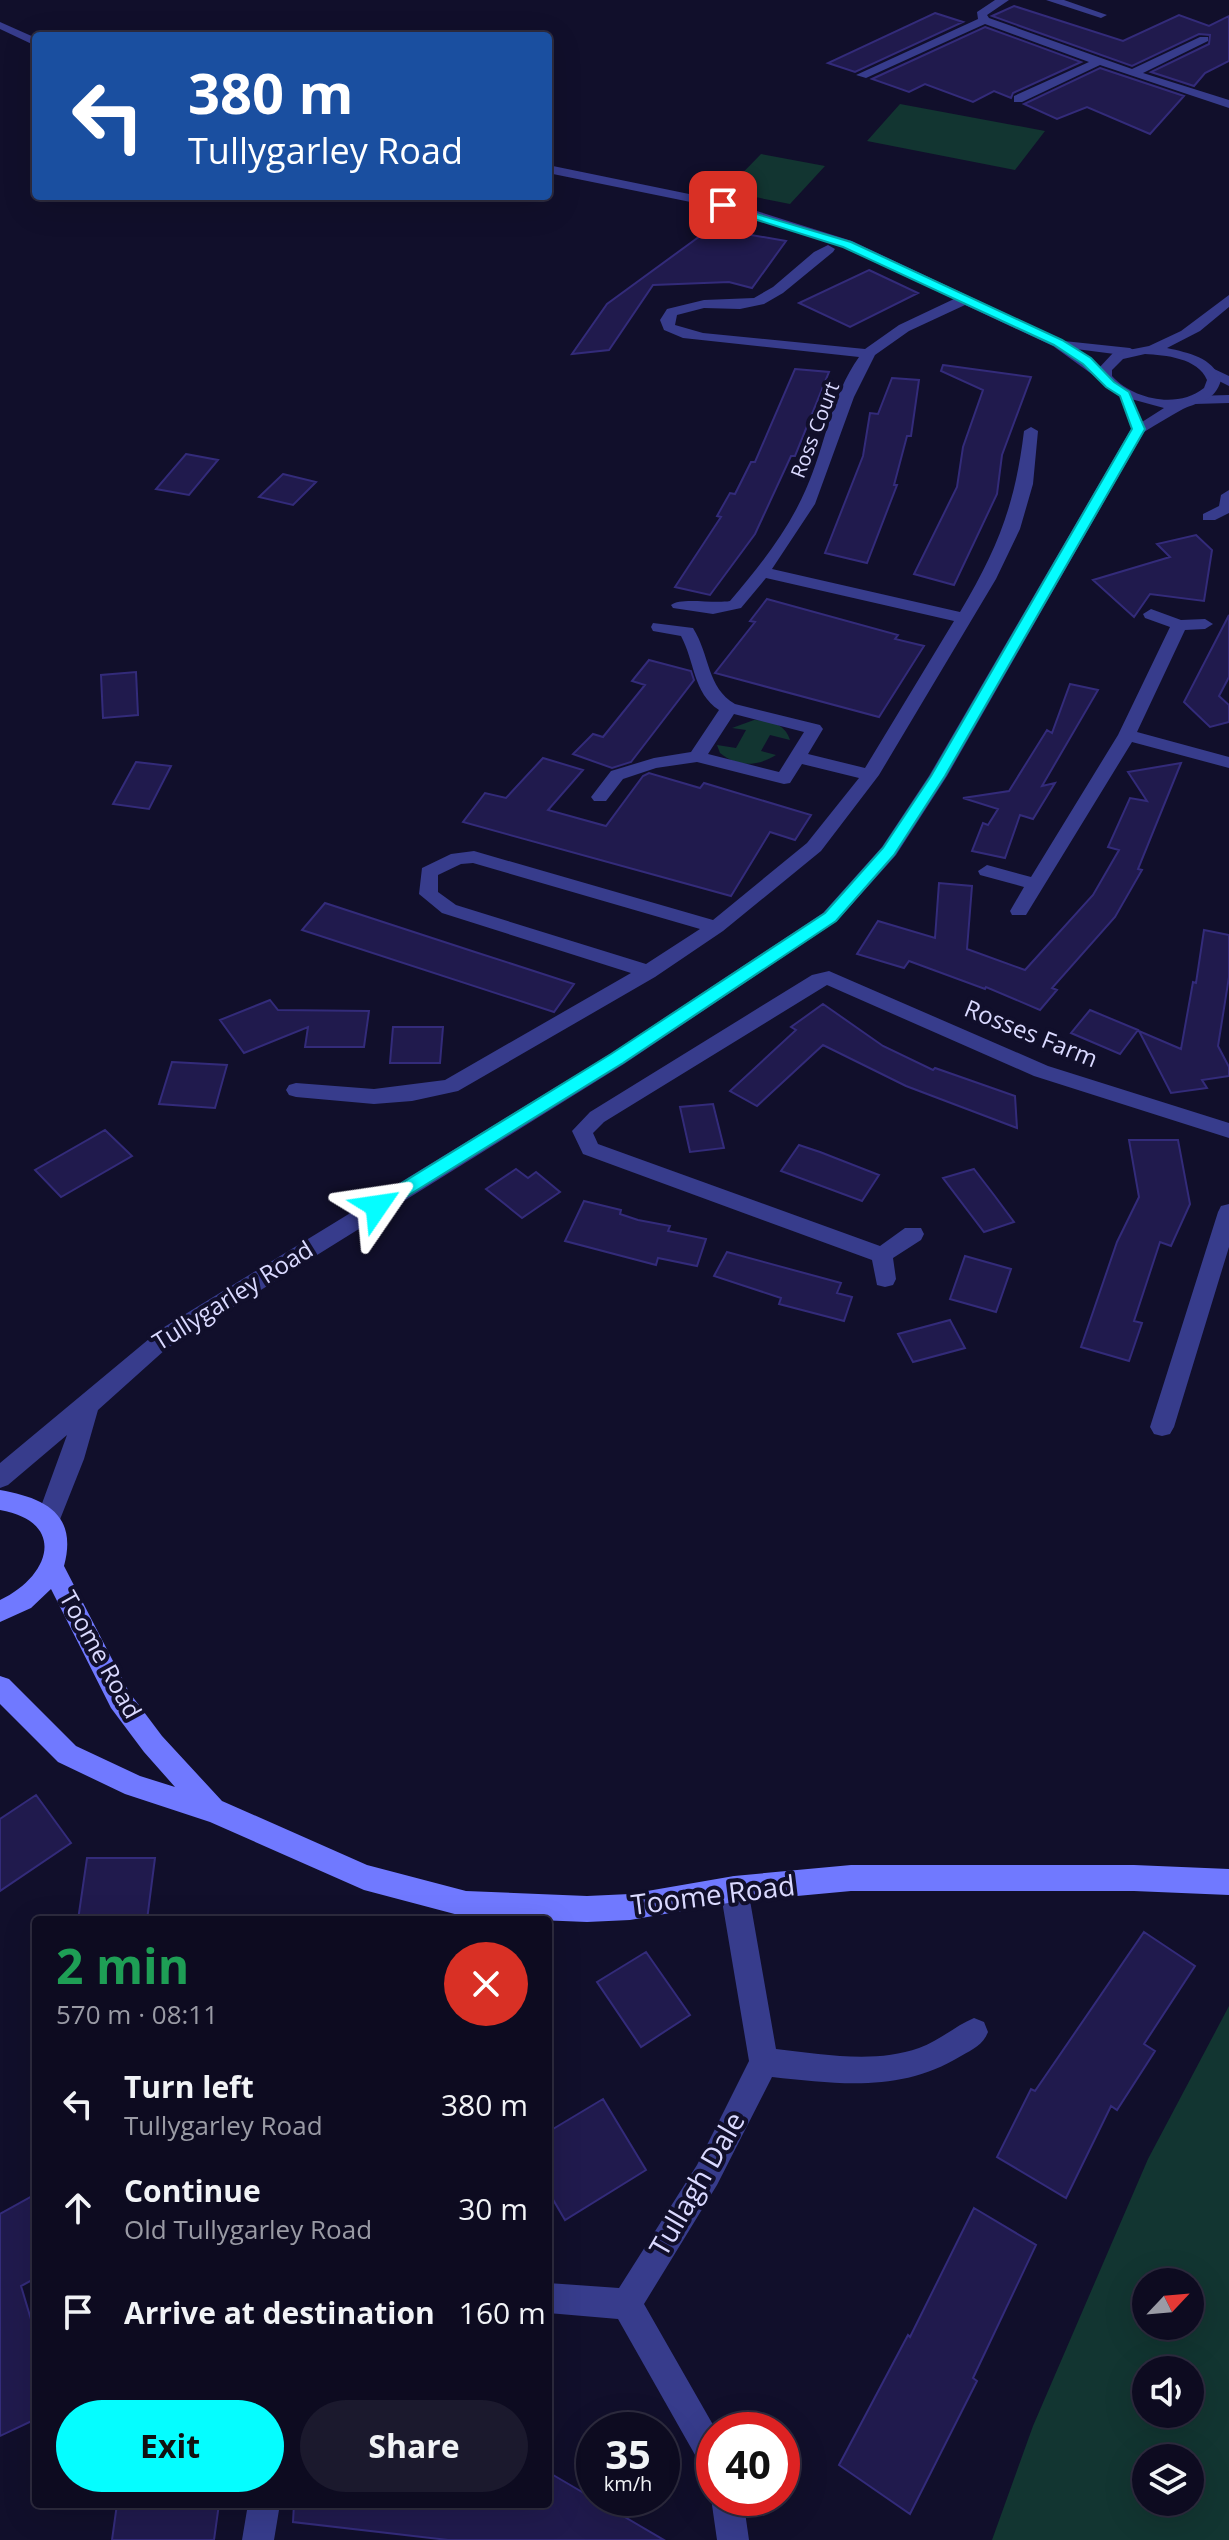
<!DOCTYPE html>
<html lang="en">
<head>
<meta charset="utf-8">
<style>
	:root { --surface:#0d0b20; --page:#1b192d; --text:#f1f3f6; --muted:#9a9ba5; --line:#2d2b3e; --accent:#05fdff }
	body { margin:0; font-family:"Open Sans",sans-serif; background:var(--page); color:var(--text); height:100vh; display:flex; flex-direction:column; font-size:30px; white-space:nowrap }
	* { box-sizing:border-box; margin:0 }
	p { font-size:26px; color:var(--muted) }
	.icon { flex:none; width:44px; height:44px; fill:none; stroke:currentColor; stroke-width:2; stroke-linecap:round; stroke-linejoin:round }
	.map { position:relative; flex:1; overflow:hidden }
	.side { position:absolute; left:32px; top:1916px; width:520px; height:592px; display:flex; flex-direction:column; background:var(--surface); border-radius:8px; box-shadow:0 8px 32px #0002,0 0 0 2px var(--line) }
	.side>* { flex:none }
	.hud { position:absolute; left:32px; top:32px; width:520px; height:168px; border-radius:8px; box-shadow:0 8px 32px #0002,0 0 0 2px var(--line); background:#1a4fa0; color:#fff; overflow:hidden }
	.needle { width:52px; rotate:64deg }
	.buttons { position:absolute; left:1132px; top:2268px; display:grid; gap:16px }
	.buttons a { display:grid; place-items:center; width:72px; height:72px; border-radius:50%; background:var(--surface); box-shadow:0 8px 32px #0002,0 0 0 2px var(--line); font-size:40px }
	.speed { position:absolute; left:576px; top:2412px; display:flex; gap:16px; font-size:40px; font-weight:700; text-align:center }
	.speed>* { display:grid; place-content:center; width:104px; height:104px; border-radius:50%; background:var(--surface); box-shadow:0 8px 32px #0002,0 0 0 2px var(--line); line-height:1 }
	.speed small { font-size:20px; font-weight:400 }
	.speed .limit { border:12px solid #d22; background:#fff; color:#111 }
	.pin { position:absolute; display:grid; place-items:center; width:68px; height:68px; color:#fff; margin:-34px; border-radius:16px; box-shadow:0 4px 12px #0006 }
	.me { position:absolute; width:88px; margin:-44px; rotate:58deg; stroke-linejoin:round; filter:drop-shadow(0 0 6px #0008) }
	.turn { display:flex; align-items:center; gap:28px; height:168px; padding:0 24px; font-size:36px }
	.turn .icon { width:104px; height:104px; stroke-width:2.5 }
	.turn b { display:block; font-size:56px; line-height:68px }
	.round { display:grid; place-items:center; flex:none; width:84px; height:84px; border-radius:42px; background:var(--page) }
	.headline { display:flex; align-items:center; justify-content:space-between; height:136px; padding:0 24px }
	h1 { font-size:48px; font-weight:700; line-height:60px; color:#1e9e55 }
	.primary-button { display:flex; gap:16px; margin-top:auto; padding:16px 24px }
	.primary-button a { flex:1; height:92px; border-radius:48px; background:var(--accent); color:#111; font-size:32px; font-weight:700; line-height:92px; text-align:center }
	.primary-button a+a { background:var(--page); color:var(--text) }
	ul { padding:0; list-style:none }
	li { display:flex; align-items:center; gap:24px; height:104px; padding:0 24px }
	li div { flex:1 }
	li b { display:block; font-size:30px }
	li em { font-style:normal }
	.map>svg:first-child { display:block }
</style>
</head>
<body>
<div class="map">
<svg width="1229" height="2540" viewBox="0 0 1229 2540">
	<rect width="100%" height="100%" fill="#110f2b"/>
	<!-- green -->
	<path fill="#123531" fill-rule="evenodd" d="M900 104 1045 131 1015 170 867 141Z
		M761 154 825 166 790 204 725 191Z
		M754 720C770 721 785 723 790 740L770 735 761 751 776 755C757 767 737 767 720 753L717 745 736 748 746 730 732 728Z
		M1229 2006V2540H992L1033 2426 1148 2159ZM1146 2282H1190V2326H1146ZM1146 2370H1190V2414H1146ZM1146 2458H1190V2502H1146Z"/>
	<!-- building -->
	<path fill="#201a4d" stroke="#332b7a" stroke-width="2" d="M1014 6 1123 41 1179 15 1209 26 1229 16V61L1205 73 1194 86 1151 72 1209 44 1210 35 1199 34 1132 66 992 16Z
		M935 13 963 22 855 72 828 63Z
		M985 27 1081 62 1013 93 1011 98 994 91 973 102 925 84 909 92 872 79Z
		M1100 68 1184 96 1150 134 1087 107 1057 119 1024 104Z
		M711 228 786 241 752 288 729 282 653 285 609 350 572 354 607 304Z
		M869 270 918 293 850 327 799 303Z
		M943 365 1031 377 1002 455 997 494 954 585 914 574 957 487 963 447 983 390 941 371Z
		M795 369 829 372 795 456H791L755 534 710 595 675 587 721 517 717 516 730 493 735 494 751 462H755Z
		M892 378 919 380 911 436H907L894 485H897L867 563 825 553 863 456 870 413 878 414Z
		M186 454 218 460 189 495 156 489Z
		M283 474 316 482 293 505 259 497Z
		M1196 535 1212 550 1204 601 1150 594 1134 617 1093 580 1170 557 1157 544Z
		M767 599 898 635 895 639 924 646 879 717 715 673 755 622 750 621Z
		M1229 615V677L1219 696 1229 705V722L1210 727 1184 702Z
		M649 660 691 671 694 680 631 762 612 768 573 754 593 734 603 737 645 685 632 681Z
		M136 672 138 715 103 718 101 675Z
		M1070 684 1098 690 1042 786 1055 783 1033 819 1020 815 1005 858 972 851 983 823 988 825 998 809 963 798 1009 791 1047 730 1052 733Z
		M543 758 583 770 548 810 606 826 643 776 649 773 700 788 704 783 811 815 795 840 770 832 731 896 463 822 485 793 506 798Z
		M136 762 171 766 149 809 113 804Z
		M1181 763 1138 869 1142 870 1115 917 1052 988 1057 990 1040 1010 986 987 985 989 909 961 904 968 857 954 878 921 935 938 939 883 972 886 967 949 1025 970 1093 895 1119 850 1108 847 1130 798 1147 801 1128 772Z
		M325 903 475 952 574 984 554 1012 302 930Z
		M1204 930 1229 935V977L1218 1046 1229 1067V1076L1202 1080 1207 1088 1171 1093 1139 1031 1181 1049 1193 982 1196 983Z
		M270 1000 278 1010 369 1011 364 1047H305L308 1027 244 1053 220 1020Z
		M823 1004 883 1046 933 1070 935 1068 1015 1096 1017 1128 906 1086 823 1045 757 1106 730 1091 796 1030 791 1027Z
		M1090 1010 1138 1030 1120 1054 1071 1033Z
		M393 1027H443L440 1063H390Z
		M172 1062 227 1065 215 1108 159 1104Z
		M713 1104 724 1148 690 1152 680 1107Z
		M105 1130 132 1156 61 1197 35 1170Z
		M1129 1140H1178L1190 1204 1171 1246 1160 1242 1134 1321 1142 1323 1129 1361 1081 1347 1117 1242 1139 1197Z
		M799 1145 820 1152 879 1175 862 1201 781 1171Z
		M516 1169 528 1178 536 1172 560 1192 522 1218 486 1189Z
		M974 1169 994 1195 1014 1222 984 1232 943 1178Z
		M584 1201 621 1210 620 1214 638 1220 670 1226 668 1231 706 1239 697 1266 658 1258 656 1265 565 1241Z
		M727 1252 841 1283 837 1293 852 1297 844 1321 779 1304 781 1298 714 1276Z
		M965 1256 1011 1269 996 1312 950 1299Z
		M950 1320 965 1348 913 1362 898 1334Z
		M36 1795 71 1843 0 1891V1819Z
		M87 1858H155L147 1920H78Z
		M1144 1932 1195 1966 1144 2044 1155 2051 1117 2110 1111 2106 1066 2198 997 2157 1031 2089 1035 2091Z
		M646 1952 690 2015 641 2047 597 1982Z
		M603 2099 646 2170 565 2220 548 2191V2132Z
		M36 2194V2278L21 2286 36 2336V2419L0 2436V2214Z
		M974 2208 1036 2245 973 2378 977 2381 910 2514 839 2465 908 2335 910 2337Z
		M548 2472 664 2540H448L293 2522 294 2504H548Z
		M117 2504H219L214 2540H112Z"/>
	<g fill="none" stroke-linecap="round" stroke-linejoin="round">
		<!-- minor -->
		<path fill="#373c8c" fill-rule="evenodd" d="M995 0H1009L987 15 989 18 1132 69 1200 37H1208V41L1143 73 1229 100V108L1100 65 1022 102H1014V96L1089 62 985 24 866 78 856 75 978 19 977 12Z
			M1046 0H1064L1107 15 1101 18Z
			M0 22 36 38V46L0 29Z
			M548 165 728 202 852 241 1064 341 1130 348 1137 352 1130 356 1076 349 1112 377 1105 381 1100 380 1053 346 965 305 909 331 875 355 854 397 815 504 772 569 960 612C998 548 1015 505 1024 431L1031 427 1038 431 1033 484 1020 529 996 579 879 775 821 851 723 931 655 977 458 1091 412 1101 374 1104 296 1097 289 1095 286 1090 289 1085 296 1083 374 1089 445 1080 631 973 442 913 419 894 422 868 451 854 474 851 713 920 807 843 859 778 802 764 790 783 784 784 697 762 656 768 623 779 606 801H594L591 797 611 771 654 758 691 752 719 710C693 693 695 662 681 636L653 631 651 627 653 623 693 628C710 655 707 688 735 704L820 725 823 729 808 754 865 768 954 621 766 578 741 608 713 614 673 608 671 605C681 597 713 604 730 601 759 567 788 531 806 489 825 447 831 396 859 357L683 338 664 330 660 320 667 309 704 300 754 298 773 287 814 252 828 245 835 249 833 252 783 293 764 304 740 309 704 308 677 315 675 325 703 333 865 349 899 325 954 299 842 247 720 208 548 173ZM734 714 804 732 779 772 708 754ZM473 863 700 929 646 964 456 905 438 892V875L461 864Z
			M1212 368 1229 376V386L1207 375 1205 372Z
			M1229 395V403L1194 404 1187 400 1194 396Z
			M1229 490V513L1215 520H1203V514L1219 506 1221 495Z
			M1151 609 1181 620 1205 619 1213 624 1205 629 1185 630 1137 732 1229 757V768L1132 742 1026 915H1012L1010 911 1024 887 980 875 978 871 987 865 1031 877 1118 735 1170 627 1145 618 1143 614Z
			M829 971 1048 1066 1229 1123V1138L1034 1076 827 985 604 1122 593 1133 598 1144 880 1246 905 1228H921L924 1234 921 1240 893 1258 896 1279 893 1285 885 1287 877 1285 872 1260 583 1154 572 1131 590 1112 812 975Z
			M1229 1204V1247L1174 1427 1170 1434 1162 1436 1154 1434 1150 1427 1218 1212 1221 1206Z
			M734 1876 744 1880 748 1889 776 2049C822 2054 874 2064 919 2048 939 2041 955 2026 974 2018L984 2022 988 2032C983 2045 973 2049 961 2056 900 2093 839 2084 772 2077L717 2185 644 2304 716 2430 714 2474 703 2469 618 2319 548 2313V2283L619 2288 697 2165 749 2061 720 1889 724 1880Z
			M714 2490V2498H743L749 2540H717L711 2498Z
			M248 2504H280L274 2540H242Z"/>
		<!-- tertiary -->
		<path fill="#373c8c" fill-rule="evenodd" d="M1229 295V307L1200 331 1167 348C1189 353 1212 357 1221 380 1215 401 1201 401 1183 409 1170 416 1157 424 1144 432L947 776 896 855 837 921 624 1064 166 1349 98 1410 84 1459 57 1527 48 1530 39 1527 36 1520 67 1435 8 1485 0 1488V1463L161 1329 610 1054 823 913 882 847 929 776 1131 429 1164 408 1120 396 1100 380 1098 369 1113 353 1149 346 1181 331ZM1145 354C1165 355 1198 358 1207 380L1204 388C1178 409 1134 400 1112 376V370L1123 359Z"/>
		<!-- secondary -->
		<path fill="#7079ff" fill-rule="evenodd" d="M0 1490C45 1498 78 1514 64 1566L129 1692 162 1736 222 1801 367 1865 466 1891 587 1896 630 1894 734 1876 851 1865H1134L1229 1869V1895L1134 1891H851L734 1902 630 1920 587 1922 466 1917 364 1890 210 1822 125 1794 58 1762 0 1704V1676L9 1679 76 1746 140 1776 175 1787 144 1752 111 1708 51 1589 31 1608 0 1622V1600C50 1577 68 1522 0 1510Z"/>
	</g>
	<!-- route -->
	<path fill="#05fdff" stroke="#03a4a6" stroke-width="2" d="M719 203 851 242 1062 340 1091 358 1114 382 1129 392 1145 429 945 776 894 855 836 921 623 1063 383 1211H371L368 1206 371 1202 611 1054 825 913 883 848 931 776 1132 429 1120 396 1106 387 1083 364 1054 345 843 247 719 208Z"/>
	<g text-anchor="middle" stroke-width="8" stroke-linejoin="round" paint-order="stroke">
		<!-- far-street labels -->
		<g font-size="20" fill="#dad9ff" stroke="#110f2b">
			<text transform="translate(815 430) rotate(-69)" y="7">Ross Court</text>
		</g>
		<!-- street labels -->
		<g font-size="24" fill="#dad9ff" stroke="#110f2b">
			<text transform="translate(1031 1034) rotate(22)" y="8">Rosses Farm</text>
			<text transform="translate(233 1296) rotate(-32)" y="8">Tullygarley Road</text>
			<text transform="translate(100 1655) rotate(61)" y="8">Toome Road</text>
		</g>
		<!-- near-street labels -->
		<g font-size="28" fill="#dad9ff" stroke="#110f2b">
			<text transform="translate(713 1895) rotate(-7)" y="10">Toome Road</text>
			<text transform="translate(697 2184) rotate(-60)" y="10">Tullagh Dale</text>
		</g>
	</g>
</svg>
<div class="buttons">
<a><svg class="needle" viewBox="-14 -14 28 28"><path d="M0-13l5 13h-10z" fill="#e53935"/><path d="M0 13l5-13h-10z" fill="#9a9ba5"/></svg></a>
<a><svg class="icon" aria-label="sound" viewBox="0 0 24 24"><path d="M4 9h4l5-4v14l-5-4H4zM17 9q2 3 0 6"/></svg></a>
<a><svg class="icon" aria-label="layers" viewBox="0 0 24 24"><path d="M12 4l9 5-9 5-9-5zM3 14l9 5 9-5"/></svg></a>
</div>
<div class="speed"><div>35<small>km/h</small></div><div class="limit">40</div></div>
<div class="pin" style="left:723px;top:205px;background:#d93025"><svg class="icon" aria-label="arrive" viewBox="0 0 24 24"><path d="M6 21V4h12l-3 4 3 4H6"/></svg></div>
<svg class="me" style="left:377px;top:1206px" viewBox="-20 -20 40 40"><path d="M0-17L14 15 0 8-14 15z" fill="#05fdff" stroke="#fff" stroke-width="4"/></svg>
<div class="hud">
<div class="turn"><svg class="icon" aria-label="left" viewBox="0 0 24 24"><path d="M17 20v-9H6M10 6l-5 5 5 5"/></svg><div><b>380 m</b>Tullygarley Road</div></div>
</div>
<section class="side">
<div class="headline"><div><h1>2 min</h1><p>570 m · 08:11</p></div><a class="round" style="background:#d93025;color:#fff"><svg class="icon" aria-label="close" viewBox="0 0 24 24"><path d="M6 6l12 12M18 6L6 18"/></svg></a></div>
<ul>
<li><svg class="icon" aria-label="left" viewBox="0 0 24 24"><path d="M17 20v-9H6M10 6l-5 5 5 5"/></svg><div><b>Turn left</b><p>Tullygarley Road</p></div><em>380 m</em></li>
<li><svg class="icon" aria-label="ahead" viewBox="0 0 24 24"><path d="M12 20V5M6 11l6-6 6 6"/></svg><div><b>Continue</b><p>Old Tullygarley Road</p></div><em>30 m</em></li>
<li><svg class="icon" aria-label="arrive" viewBox="0 0 24 24"><path d="M6 21V4h12l-3 4 3 4H6"/></svg><div><b>Arrive at destination</b></div><em>160 m</em></li>
</ul>
<div class="primary-button"><a>Exit</a><a>Share</a></div>
</section>
</div>
</body>
</html>
